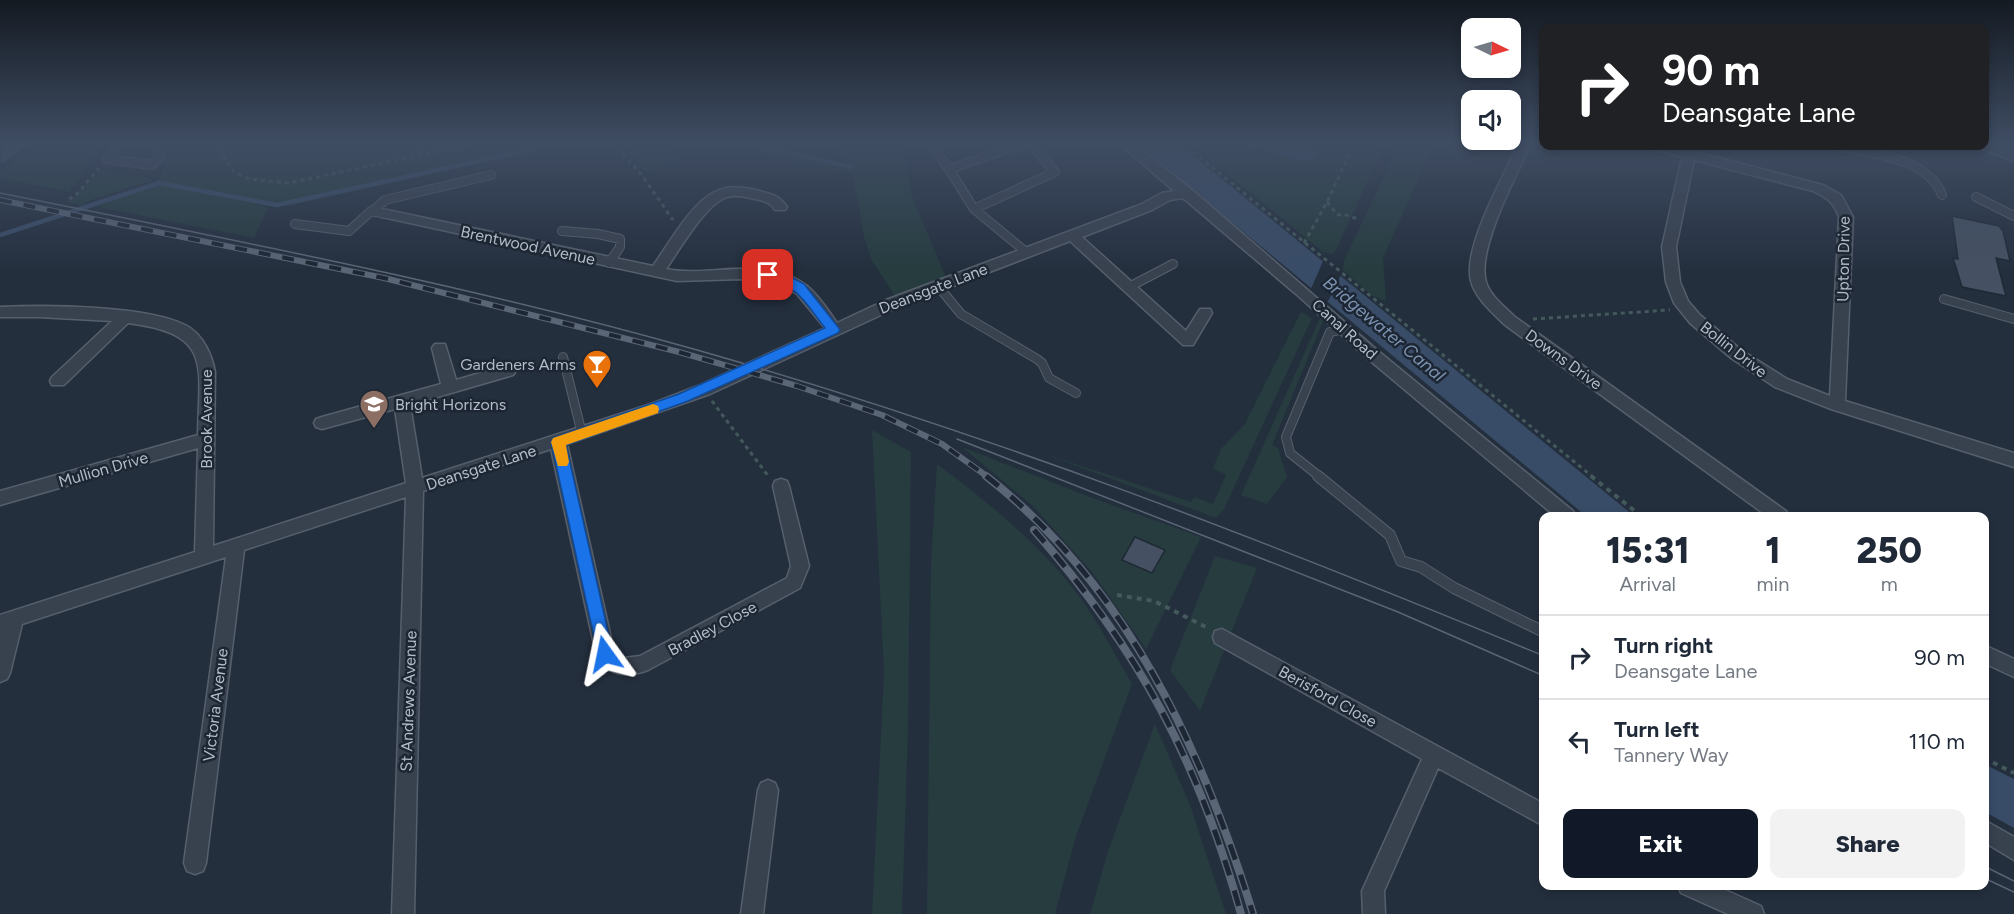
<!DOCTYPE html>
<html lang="en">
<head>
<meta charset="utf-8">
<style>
	:root { --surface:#fff; --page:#f2f2f3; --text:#1f2937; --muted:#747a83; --line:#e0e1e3; --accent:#111827 }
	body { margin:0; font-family:Figtree,sans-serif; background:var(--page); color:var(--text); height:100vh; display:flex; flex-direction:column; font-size:22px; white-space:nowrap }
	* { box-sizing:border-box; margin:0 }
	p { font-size:20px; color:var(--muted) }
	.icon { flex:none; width:33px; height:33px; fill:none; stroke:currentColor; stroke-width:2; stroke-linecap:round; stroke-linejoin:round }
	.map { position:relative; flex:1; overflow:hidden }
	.panel { position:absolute; left:1539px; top:512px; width:450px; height:378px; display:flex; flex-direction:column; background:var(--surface); border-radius:12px; box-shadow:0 3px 9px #0003 }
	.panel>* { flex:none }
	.banner { position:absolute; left:1539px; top:24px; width:450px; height:126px; border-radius:12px; box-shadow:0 3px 9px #0003; background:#202124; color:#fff; overflow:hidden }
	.needle { width:39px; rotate:95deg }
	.tools { position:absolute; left:1461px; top:18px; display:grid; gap:12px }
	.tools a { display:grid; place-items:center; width:60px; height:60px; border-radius:12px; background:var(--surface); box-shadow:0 3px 9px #0003; font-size:30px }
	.pin { position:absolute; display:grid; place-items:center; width:51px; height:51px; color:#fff; margin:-26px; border-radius:12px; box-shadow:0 3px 9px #0006 }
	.me { position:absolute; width:66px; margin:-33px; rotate:348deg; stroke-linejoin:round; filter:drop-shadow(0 0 4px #0008) }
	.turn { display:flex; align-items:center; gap:21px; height:126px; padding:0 24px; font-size:27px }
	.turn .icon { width:78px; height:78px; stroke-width:2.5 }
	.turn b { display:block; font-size:42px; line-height:51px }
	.eta { display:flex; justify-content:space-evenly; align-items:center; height:102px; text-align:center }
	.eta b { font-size:36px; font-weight:800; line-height:42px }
	.button { display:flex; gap:12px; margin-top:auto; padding:12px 24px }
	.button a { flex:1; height:69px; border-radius:12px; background:var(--accent); color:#fff; font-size:24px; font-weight:800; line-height:69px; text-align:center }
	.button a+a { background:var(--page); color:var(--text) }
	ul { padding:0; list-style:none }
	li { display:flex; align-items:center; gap:18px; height:84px; padding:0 24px; border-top:2px solid var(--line) }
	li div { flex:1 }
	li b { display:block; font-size:22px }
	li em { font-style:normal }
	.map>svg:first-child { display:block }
</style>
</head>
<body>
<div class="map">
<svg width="2014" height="914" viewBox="0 0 2014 914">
	<rect width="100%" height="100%" fill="#242f3e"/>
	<!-- green -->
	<path fill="#263c3f" d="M40 142H48L104 143 69 192 0 178V171Z
		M165 142H574L288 206 272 207 253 204 268 208 254 238 98 207 104 202 159 186 157 185 165 163Z
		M621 142H660L683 159 646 173Z
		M686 142H725L849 169 836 149 838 142H903L912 197 946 277 895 296 871 259 864 237 853 174 732 146 723 149Z
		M1188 142H1386L1334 254 1323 252Z
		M1400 142H1435L1383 258 1386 301 1373 296 1343 270 1344 261Z
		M100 170 148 178 153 180 91 200 82 205 66 202 77 195Z
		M1301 312 1312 318 1224 509 1216 518 1042 453 1191 502 1194 497 1213 504 1226 475 1213 468 1221 449 1245 424Z
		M1320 318 1324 319 1272 445 1278 448 1287 477 1267 504 1241 495Z
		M872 430 911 452 908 730 902 914H872L884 673Z
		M962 447 1095 499 1201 537 1146 649 1092 572 1033 506Z
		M937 464C989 503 1041 545 1079 596 1099 623 1115 655 1132 684L1075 839 1055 914H927L931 563Z
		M1215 556 1257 568 1200 711 1170 670Z
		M1155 724 1190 805 1226 914H1090L1108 851Z"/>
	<!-- water -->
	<path fill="#394c67" d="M1135 142H1177L1634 516H1586Z
		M1253 142H1282L1291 147 1297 142H1303L1307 150 1314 151 1315 157C1297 165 1278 153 1260 146L1254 149 1247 147Z
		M1984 764 2014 779V828L1985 812Z"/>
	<!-- pier -->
	<path fill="#242f3e" d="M1324 259 1342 273 1326 305 1310 291Z"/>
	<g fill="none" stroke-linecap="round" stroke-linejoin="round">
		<!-- stream -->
		<path stroke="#394c67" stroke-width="4.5" d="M741 142 851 167
			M959 144 966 142
			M0 235 159 183 277 205 567 142"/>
	</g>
	<!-- building -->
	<path fill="#455162" stroke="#1f2835" stroke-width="1.5" d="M7 142H33L0 166V147Z
		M1952 216 1999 226 2003 231 2010 261 1996 258 2006 296 1962 287 1953 258 1958 259Z
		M1135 537 1165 550 1152 573 1122 560Z"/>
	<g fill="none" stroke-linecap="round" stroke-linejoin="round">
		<!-- lane-far1 casing -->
		<g stroke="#565f6c" stroke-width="10">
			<path id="lane-far1" d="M121 142 107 159 152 165 160 157 157 147 150 142
				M930 142 949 169
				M1837 146C1871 153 1928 158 1942 195
				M1976 197 2014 216
				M974 209 1055 172 1029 142
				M373 211 385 200 491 175
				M295 224 349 231 371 211 387 214
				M562 231 598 234 620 239V247L609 263
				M1026 252 974 209 949 169 1029 142
				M938 286 961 314 1037 359 1042 363 1049 378 1076 393
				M1129 287 1173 264
				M1944 299 2014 319
				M563 357 582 434
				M1320 477 1290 453 1286 437 1330 332 1344 329"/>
		</g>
		<!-- lane casing -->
		<g stroke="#565f6c" stroke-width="12">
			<path id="lane" d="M1318 476 1390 535 1401 561 1421 567 1454 588 1544 632"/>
		</g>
		<!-- street casing -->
		<g stroke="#565f6c" stroke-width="3">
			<path id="street" d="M1118 142H1131L1192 190 1377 350 1573 511 1576 516H1555L1367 358 1296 294 1183 198 1170 200 1152 210 1082 237 1186 331 1200 309H1210L1212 313 1193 345H1183L1070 241 896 308 710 394 567 444 614 651 624 658 640 656 787 578 791 566 773 486 775 481 781 479 787 481 789 486 809 566 800 588 648 670C627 678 606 676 596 654L551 449 423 491 414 914H392L406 497 244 550 206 863 203 871 195 874 187 871 184 863 226 557 22 624 10 673 7 679 0 682V615L195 552 198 448 0 505V491L198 435C199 364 213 334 128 323L64 385H52L50 381 52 377 112 321 39 317H0V307C45 305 148 305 187 326 203 335 212 355 215 372L213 546 406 483 395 409 322 429 316 427 314 423 316 419 322 417 441 384 432 348 435 344H445L456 380 508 365 513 367 516 371 513 375 410 405 422 478 651 404 698 386 825 328 797 294 774 282 742 279 677 281 387 218 382 217 380 214 382 211 387 210 653 266C668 245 692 202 715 192 728 185 742 187 756 190 769 194 779 194 787 207L785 210H775C770 202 764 201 755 199 746 197 736 194 727 197 706 203 679 251 666 269 711 278 767 254 807 286 819 296 828 310 837 323L886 300 1142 204 1162 193 1174 191Z
				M1520 142H1532C1518 173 1476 249 1486 282 1490 296 1505 307 1515 317L1786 511 1789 516H1767L1505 325C1493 313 1475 298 1471 281 1462 248 1505 173 1520 142Z
				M1984 142 2014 152V161L1979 148 1978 146H1984Z
				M1651 146H1670L1684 149 1685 146H1697L1696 152 1823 185 1841 195 1853 217 1845 401 2014 453V467L1831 409 1775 387 1731 358 1690 323 1674 303 1666 282 1662 247 1682 157 1652 149ZM1694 160 1813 191C1827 197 1834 203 1839 217L1830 396 1787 379 1741 350 1700 315 1688 301 1680 282 1676 247Z
				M1222 629 1544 804V826L1438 768 1384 891 1385 914H1363L1362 891 1422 759 1215 643 1213 637 1215 631Z
				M1984 645 2014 659V677L1984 663Z
				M768 780 775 783 778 790 763 914H741L758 790 761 783Z
				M1984 820 2014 837V860L1984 842Z
				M1678 885H1714L1761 906 1764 914H1728L1681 893Z"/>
		</g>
		<!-- path-far1 -->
		<path stroke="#44595c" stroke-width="3" stroke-dasharray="4 4" stroke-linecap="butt" d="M219 142 217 146 234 172 249 179 289 183 483 142
			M420 142 421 156
			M612 142 641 174 673 220
			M1181 142 1593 477
			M69 199 76 195 99 168
			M1327 202 1338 215 1343 214 1358 219
			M1304 243 1327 202 1355 142
			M1533 319 1670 310
			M712 401 769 477"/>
		<!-- path -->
		<path stroke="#44595c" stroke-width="4" stroke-dasharray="5 5" stroke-linecap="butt" d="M1591 476 1641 516
			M1117 595 1154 601 1208 628
			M1984 758 2014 773"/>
		<!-- lane-far1 -->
		<use href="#lane-far1" stroke="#38414e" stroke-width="8"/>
		<!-- lane -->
		<use href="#lane" stroke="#38414e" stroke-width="10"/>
		<!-- street -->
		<use href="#street" fill="#38414e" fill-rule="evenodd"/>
		<!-- tram -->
		<path stroke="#5a6575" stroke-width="1.5" d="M0 193C233 240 468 285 697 350 986 432 1266 541 1544 656
			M957 439 1398 612 1544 676
			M1984 866 2014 881
			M1984 878 2014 892"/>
		<!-- rail-far1 casing -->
		<g stroke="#5a6575" stroke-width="6">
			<path id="rail-far1" d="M0 200 384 278 679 352 797 386 882 415 942 444 988 477"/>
		</g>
		<!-- rail casing -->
		<g stroke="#5a6575" stroke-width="8">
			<path id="rail" d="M986 476C1126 585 1202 748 1253 914
				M1034 530C1139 650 1198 760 1241 914"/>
		</g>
		<!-- rail-far1 -->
		<use href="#rail-far1" stroke="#1d2633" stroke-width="4" stroke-dasharray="12" stroke-linecap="butt"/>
		<!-- rail -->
		<use href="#rail" stroke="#1d2633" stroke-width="5" stroke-dasharray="16" stroke-linecap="butt"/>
	</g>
	<!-- sky -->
	<linearGradient id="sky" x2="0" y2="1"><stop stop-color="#141a22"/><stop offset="0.53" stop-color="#3f4d63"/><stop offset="1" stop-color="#3f4d63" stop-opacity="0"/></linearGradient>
	<rect width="2014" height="270" fill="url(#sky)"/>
	<!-- route -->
	<path fill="#1a73e8" stroke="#114b97" stroke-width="1.5" d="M768 271 793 278 804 284 838 327 840 330 838 333 688 401 566 445 613 654 610 659 605 661 599 659 551 442 553 438 679 394 825 328C803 300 801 288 764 278L762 275Z"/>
	<!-- slow -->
	<path fill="#f59e0b" d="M653 404 658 406 659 409 658 413 566 445 569 462 567 466H558L551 442 553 438Z"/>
	<!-- icons -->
	<defs>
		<g id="bar-pin" transform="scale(1.5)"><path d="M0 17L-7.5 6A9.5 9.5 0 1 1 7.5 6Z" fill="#e8710a" stroke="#1d2633"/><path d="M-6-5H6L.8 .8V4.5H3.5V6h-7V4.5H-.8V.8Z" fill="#fff"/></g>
		<g id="school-pin" transform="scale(1.5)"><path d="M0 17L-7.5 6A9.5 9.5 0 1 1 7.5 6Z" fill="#8d6e63" stroke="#1d2633"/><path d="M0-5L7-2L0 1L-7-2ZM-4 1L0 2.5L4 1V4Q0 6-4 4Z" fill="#fff"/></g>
	</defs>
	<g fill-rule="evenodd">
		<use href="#bar-pin" x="597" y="364"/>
		<use href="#school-pin" x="374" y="404"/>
	</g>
	<g text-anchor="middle" stroke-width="5" stroke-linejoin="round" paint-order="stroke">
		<!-- street labels -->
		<g font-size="16" fill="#b4bcc9" stroke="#1d2633">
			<text transform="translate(528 245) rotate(12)" y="6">Brentwood Avenue</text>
			<text transform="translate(1843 259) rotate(-89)" y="6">Upton Drive</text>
			<text transform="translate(933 288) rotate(-21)" y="6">Deansgate Lane</text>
			<text transform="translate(1345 329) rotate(42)" y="6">Canal Road</text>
			<text transform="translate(1734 349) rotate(38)" y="6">Bollin Drive</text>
			<text transform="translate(1564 359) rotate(36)" y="6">Downs Drive</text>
			<text transform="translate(206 419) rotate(-90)" y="6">Brook Avenue</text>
			<text transform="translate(481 467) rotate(-18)" y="6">Deansgate Lane</text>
			<text transform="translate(103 469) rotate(-16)" y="6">Mullion Drive</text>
			<text transform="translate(712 628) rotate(-28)" y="6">Bradley Close</text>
			<text transform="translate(1328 696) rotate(29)" y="6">Berisford Close</text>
			<text transform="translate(408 701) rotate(-88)" y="6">St Andrews Avenue</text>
			<text transform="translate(215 705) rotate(-83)" y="6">Victoria Avenue</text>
		</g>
		<!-- poi labels -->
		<g font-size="16" fill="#b4bcc9" stroke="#1d2633" text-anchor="end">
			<text x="576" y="370">Gardeners Arms</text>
			<text x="395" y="410" text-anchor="start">Bright Horizons</text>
		</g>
		<!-- water labels -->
		<g font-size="18" font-style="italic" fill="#7c92b1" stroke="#1d2633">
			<text transform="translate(1384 329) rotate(40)" y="6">Bridgewater Canal</text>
		</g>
	</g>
</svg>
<div class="tools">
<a><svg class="needle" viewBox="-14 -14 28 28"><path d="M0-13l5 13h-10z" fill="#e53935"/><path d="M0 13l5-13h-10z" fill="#747a83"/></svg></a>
<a><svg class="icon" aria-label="sound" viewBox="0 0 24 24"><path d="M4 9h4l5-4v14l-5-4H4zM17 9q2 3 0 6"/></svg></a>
</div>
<div class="pin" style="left:768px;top:275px;background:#d93025"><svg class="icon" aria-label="arrive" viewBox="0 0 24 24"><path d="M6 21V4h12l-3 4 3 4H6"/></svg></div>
<svg class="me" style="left:605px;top:654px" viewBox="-20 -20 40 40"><path d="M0-17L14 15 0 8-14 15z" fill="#1a73e8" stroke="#fff" stroke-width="4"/></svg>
<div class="banner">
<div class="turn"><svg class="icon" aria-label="right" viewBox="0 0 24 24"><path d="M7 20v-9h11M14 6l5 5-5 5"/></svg><div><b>90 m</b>Deansgate Lane</div></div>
</div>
<section class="panel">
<div class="eta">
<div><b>15:31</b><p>Arrival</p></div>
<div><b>1</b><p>min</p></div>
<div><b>250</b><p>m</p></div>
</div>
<ul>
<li><svg class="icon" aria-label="right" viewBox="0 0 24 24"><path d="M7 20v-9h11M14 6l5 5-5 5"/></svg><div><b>Turn right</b><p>Deansgate Lane</p></div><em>90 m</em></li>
<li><svg class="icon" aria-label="left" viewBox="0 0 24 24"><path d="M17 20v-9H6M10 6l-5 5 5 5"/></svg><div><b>Turn left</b><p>Tannery Way</p></div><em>110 m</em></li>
</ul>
<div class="button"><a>Exit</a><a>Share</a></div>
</section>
</div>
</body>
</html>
